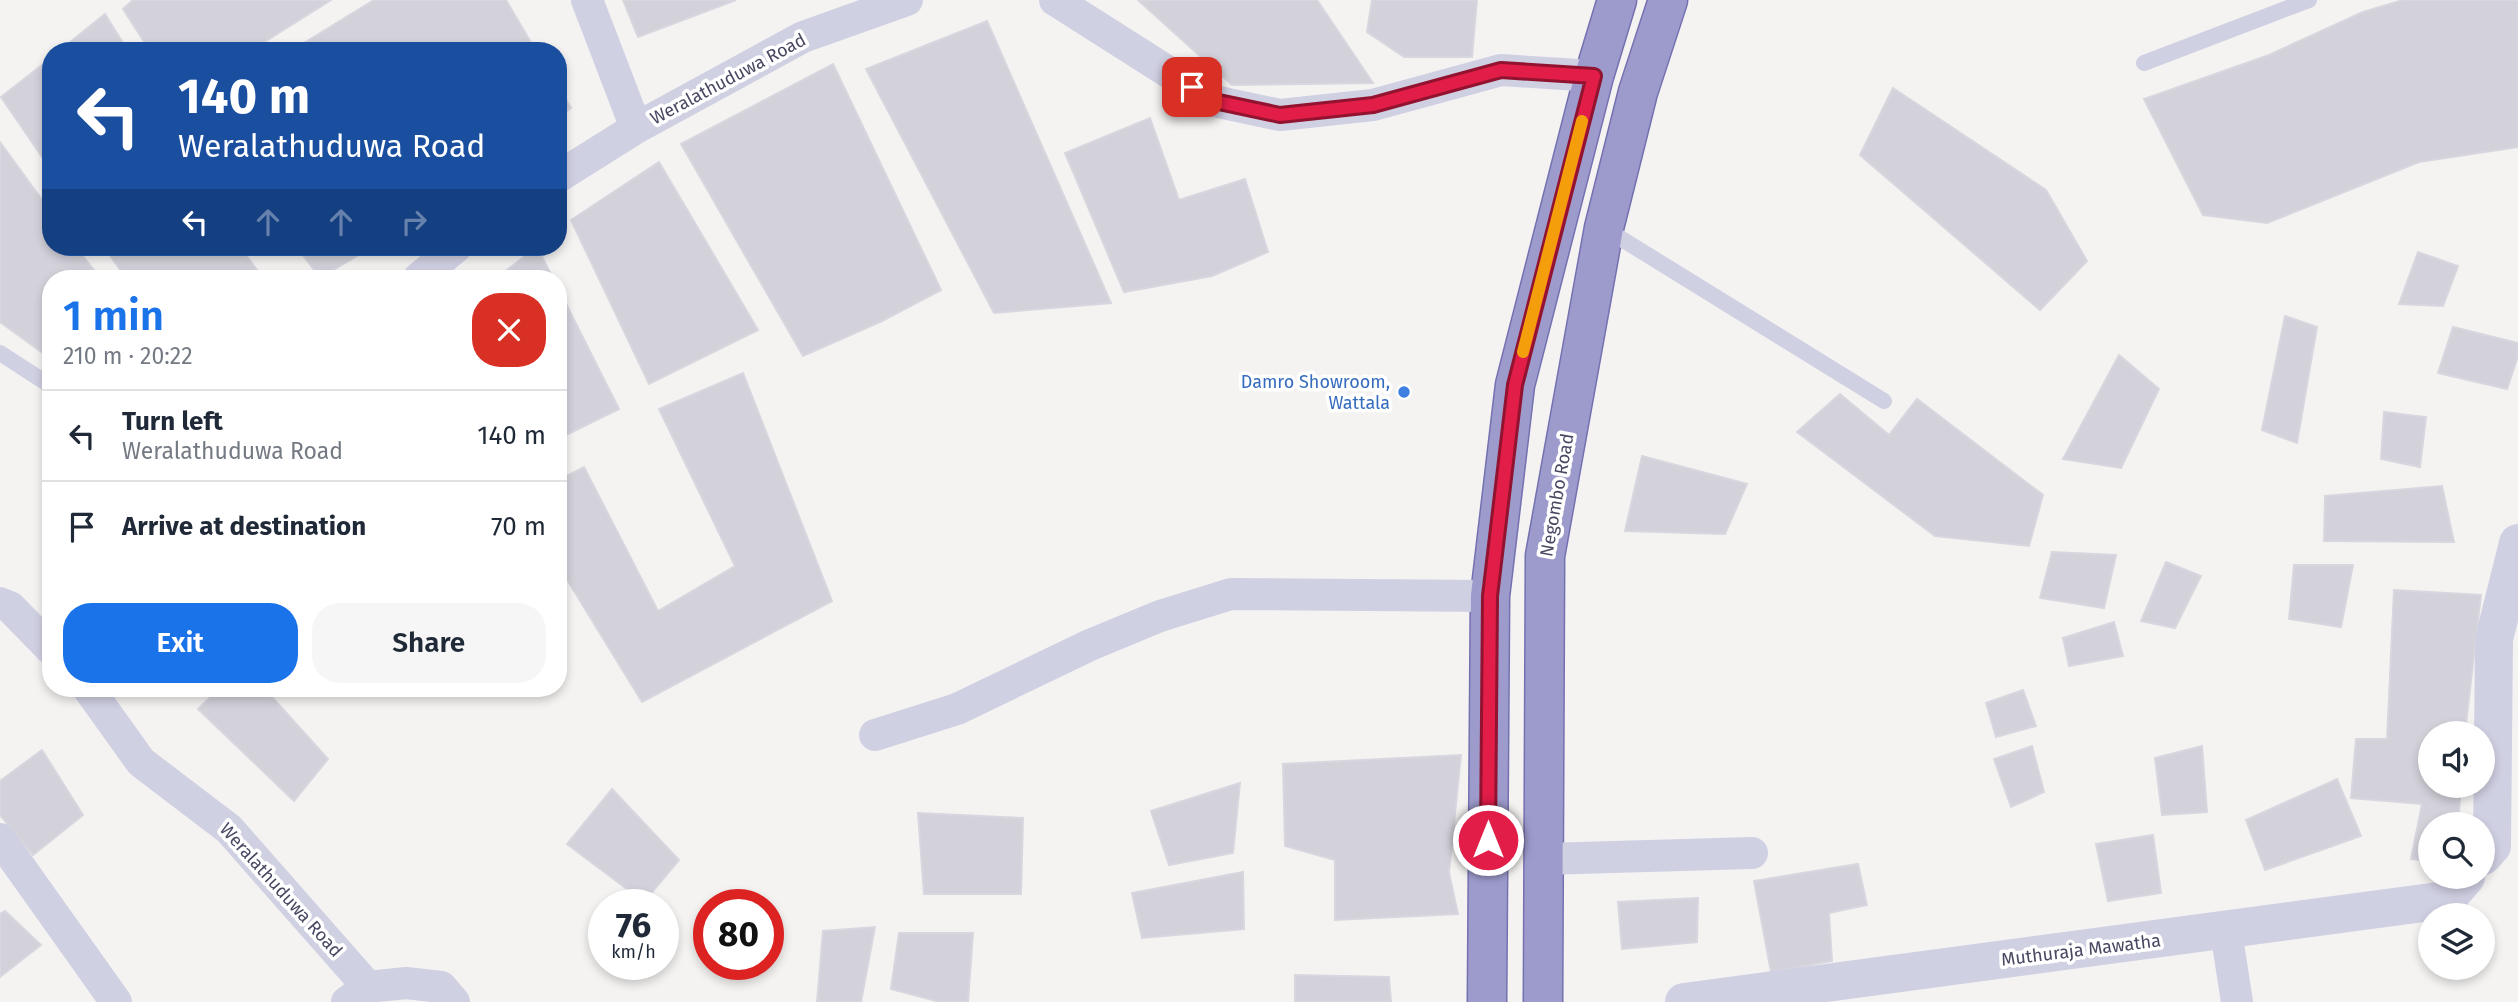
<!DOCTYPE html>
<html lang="en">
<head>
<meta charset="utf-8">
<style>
	:root { --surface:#fff; --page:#f6f6f7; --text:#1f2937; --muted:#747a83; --line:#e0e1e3; --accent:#1a73e8 }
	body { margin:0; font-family:"Fira Sans",sans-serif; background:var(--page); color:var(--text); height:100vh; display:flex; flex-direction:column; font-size:26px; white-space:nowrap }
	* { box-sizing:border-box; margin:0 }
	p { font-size:23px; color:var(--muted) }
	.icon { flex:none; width:38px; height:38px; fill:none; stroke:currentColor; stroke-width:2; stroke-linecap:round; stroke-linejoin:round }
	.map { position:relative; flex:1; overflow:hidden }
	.details { position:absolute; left:42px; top:270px; width:525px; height:427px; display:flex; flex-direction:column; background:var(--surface); border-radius:28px; box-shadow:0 4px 10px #0003 }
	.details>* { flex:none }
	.banner { position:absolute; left:42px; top:42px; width:525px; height:214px; border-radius:28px; box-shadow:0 4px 10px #0003; background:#1a4fa0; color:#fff; overflow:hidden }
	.controls { position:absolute; left:2418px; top:721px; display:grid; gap:14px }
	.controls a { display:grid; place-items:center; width:77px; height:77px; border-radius:50%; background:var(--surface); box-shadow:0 4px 10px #0003; font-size:35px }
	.speed { position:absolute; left:588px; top:889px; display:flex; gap:14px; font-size:35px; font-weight:700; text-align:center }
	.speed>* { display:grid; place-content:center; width:91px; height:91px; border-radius:50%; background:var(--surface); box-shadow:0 4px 10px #0003; line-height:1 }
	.speed small { font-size:18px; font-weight:400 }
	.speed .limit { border:10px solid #d22; background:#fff; color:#111 }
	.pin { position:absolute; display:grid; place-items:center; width:60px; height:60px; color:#fff; margin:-30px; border-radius:14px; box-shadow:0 4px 10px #0006 }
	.me { position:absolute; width:77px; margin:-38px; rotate:0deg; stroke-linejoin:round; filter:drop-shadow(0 0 5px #0008) }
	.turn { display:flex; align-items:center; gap:24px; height:147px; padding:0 21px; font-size:32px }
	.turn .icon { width:91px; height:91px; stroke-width:2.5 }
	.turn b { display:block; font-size:49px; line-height:60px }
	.lanes { display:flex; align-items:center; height:66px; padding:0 21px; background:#0003; justify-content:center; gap:35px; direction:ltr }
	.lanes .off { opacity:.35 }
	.round { display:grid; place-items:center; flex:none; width:74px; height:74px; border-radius:28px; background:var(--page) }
	.head { display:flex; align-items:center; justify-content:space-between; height:119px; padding:0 21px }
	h1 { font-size:42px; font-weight:600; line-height:52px; color:var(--accent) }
	.primary-button { display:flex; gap:14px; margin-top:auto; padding:14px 21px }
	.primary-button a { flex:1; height:80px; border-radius:28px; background:var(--accent); color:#fff; font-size:28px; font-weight:600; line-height:80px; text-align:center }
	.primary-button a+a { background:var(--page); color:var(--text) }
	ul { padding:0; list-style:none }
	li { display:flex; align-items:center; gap:21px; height:91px; padding:0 21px; border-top:2px solid var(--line) }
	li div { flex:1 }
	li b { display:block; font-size:26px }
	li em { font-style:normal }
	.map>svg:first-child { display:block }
</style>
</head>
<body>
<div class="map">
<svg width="2518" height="1002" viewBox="0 0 2518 1002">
	<rect width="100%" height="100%" fill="#f5f3f2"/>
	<!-- building -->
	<path fill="#d3d1da" stroke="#d8d6de" stroke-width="2" d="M133 0H331L250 51H150L123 9Z
		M374 0H506L536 51H291Z
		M623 0H736L638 37Z
		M1138 0H1317L1373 83 1232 85Z
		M1372 0H1477L1472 57H1404L1367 32Z
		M2403 0H2518V147L2419 162 2267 223 2203 215 2144 99 2269 55 2363 12Z
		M105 14 128 51H59Z
		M987 21 1111 303 994 313 866 69Z
		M51 58V170L1 97Z
		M833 64 941 290 882 321 803 356 681 144Z
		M558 87 571 108 558 117Z
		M1893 88 2046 190 2087 261 2040 310 1860 155Z
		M1150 118 1179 200 1245 179 1268 252 1212 276 1124 292 1065 153Z
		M0 142 51 212V247H76L100 278H51V359L0 322Z
		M659 162 758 330 649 384 571 220Z
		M104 247H240L263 278H126Z
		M297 247H372L320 278Z
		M537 247 553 278H496Z
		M2418 252 2458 266 2443 306 2399 304Z
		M558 288 619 409 558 439Z
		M2285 316 2317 327 2297 443 2262 430Z
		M2453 327 2518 343V356L2507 389 2438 373Z
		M2119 355 2159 389 2121 468 2063 459Z
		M743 373 832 601 642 702 558 565V480L584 467 658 611 735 566 659 409Z
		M1840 394 1889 435 1917 399 2043 495 2029 546 1935 536 1797 432Z
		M2384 412 2426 417 2420 467 2381 459Z
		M1642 456 1747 484 1725 534 1625 531Z
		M2442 486 2454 542 2324 541 2325 496Z
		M2052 552 2116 555 2104 608 2040 598Z
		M2166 562 2201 576 2175 628 2141 621Z
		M2294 565H2353L2341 627 2289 619Z
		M2394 590 2481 595 2465 733H2431V786H2461L2458 824H2431V861L2411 859 2422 804 2351 798 2356 739H2387Z
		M2114 622 2123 656 2069 666 2063 638Z
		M220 688H264L328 759 294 801 198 709Z
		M2023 690 2036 726 1996 737 1986 703Z
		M2032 746 2044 792 2011 807 1994 759Z
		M2202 746 2207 812 2162 815 2155 758Z
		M42 750 83 815 33 855 0 815V781Z
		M1461 755 1449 873 1458 914 1335 920V860L1285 846 1283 764Z
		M2337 779 2361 836 2265 870 2246 820Z
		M1240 783 1233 853 1169 865 1151 811Z
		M612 789 679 860 644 902 567 844Z
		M918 813 1023 818 1021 894H924Z
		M2153 835 2161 893 2108 901 2096 844Z
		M1858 864 1867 905 1829 913 1832 961 1771 972 1754 881Z
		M1243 872 1244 929 1142 938 1132 893Z
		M1698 898 1697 942 1622 949 1618 902Z
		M5 911 41 945 0 977V914Z
		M875 927 861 1002H817L823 931Z
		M899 933H973L968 1002H940L891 989Z
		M1295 975 1389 977 1391 1002H1295Z"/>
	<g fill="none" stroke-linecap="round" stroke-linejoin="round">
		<!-- trunk casing -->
		<g stroke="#7571b1" stroke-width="41">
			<path id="trunk" d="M1487 1002 1490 596 1515 385 1594 76 1617 0
				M1543 1002 1545 556 1604 228 1638 92 1668 0"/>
		</g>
		<!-- service -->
		<path stroke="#d0d0e3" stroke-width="16" d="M2144 63 2309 0
			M1604 228 1884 401
			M0 353 51 386"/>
		<!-- minor -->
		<path stroke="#d0d0e3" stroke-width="32" d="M587 0 636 128
			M1055 0 1214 101 1280 115 1373 105 1501 70 1594 76
			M558 177 636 128 803 37 907 0
			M419 278 456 247
			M0 603 10 607 51 649
			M88 688 141 762 229 829 368 987 347 1002
			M875 735 957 709 1090 645 1160 616 1231 594 1490 596
			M0 839 116 1002
			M1544 859 1752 853
			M2226 931 2237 1002
			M368 987 406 983 441 987 454 1002"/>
		<!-- tertiary -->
		<path stroke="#d0d0e3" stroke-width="38" d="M2483 856 2492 846 2494 639 2518 543
			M1684 1002 2446 900 2466 877"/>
		<!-- trunk -->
		<use href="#trunk" stroke="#9d9bcc" stroke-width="38"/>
	</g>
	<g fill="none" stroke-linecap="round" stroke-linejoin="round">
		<!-- route casing -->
		<g stroke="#92132f" stroke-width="18">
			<path id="route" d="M1192 87 1214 101 1280 115 1373 105 1501 70 1594 76 1515 385 1490 596 1488 840"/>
		</g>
		<!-- route -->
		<use href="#route" stroke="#e11d48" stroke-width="12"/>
		<!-- slow -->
		<path stroke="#f59e0b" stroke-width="12" d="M1523 352 1582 121"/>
	</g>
	<!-- markers -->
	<circle fill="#3f7fe0" stroke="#fff" stroke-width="2.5" cx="1404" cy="392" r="7"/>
	<g text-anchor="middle" stroke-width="7" stroke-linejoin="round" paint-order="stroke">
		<!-- street labels -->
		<g font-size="18" fill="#484862" stroke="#fff">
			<text transform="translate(728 79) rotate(-28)" y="6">Weralathuduwa Road</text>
			<text transform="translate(1557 495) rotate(-80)" y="6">Negombo Road</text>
			<text transform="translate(281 890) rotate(48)" y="6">Weralathuduwa Road</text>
			<text transform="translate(2081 950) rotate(-7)" y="6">Muthuraja Mawatha</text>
		</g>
		<!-- shop labels -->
		<g font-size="18" fill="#366cbe" stroke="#fff" text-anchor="end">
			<text x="1390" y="388">Damro Showroom,<tspan x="1390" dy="21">Wattala</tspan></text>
		</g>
	</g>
</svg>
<div class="controls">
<a><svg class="icon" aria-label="sound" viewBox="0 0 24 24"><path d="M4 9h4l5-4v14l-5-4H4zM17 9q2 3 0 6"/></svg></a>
<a><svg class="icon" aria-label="search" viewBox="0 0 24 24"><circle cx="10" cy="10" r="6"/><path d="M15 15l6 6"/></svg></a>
<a><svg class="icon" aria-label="layers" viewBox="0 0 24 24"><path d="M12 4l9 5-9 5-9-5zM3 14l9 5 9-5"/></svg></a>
</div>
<div class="speed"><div>76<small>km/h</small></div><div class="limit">80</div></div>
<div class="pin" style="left:1192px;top:87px;background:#d93025"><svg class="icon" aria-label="arrive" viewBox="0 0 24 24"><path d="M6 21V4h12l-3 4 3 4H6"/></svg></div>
<svg class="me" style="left:1488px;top:840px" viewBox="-20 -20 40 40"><circle r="17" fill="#e11d48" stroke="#fff" stroke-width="3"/><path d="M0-11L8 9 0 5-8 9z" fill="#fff"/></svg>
<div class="banner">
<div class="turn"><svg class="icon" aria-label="left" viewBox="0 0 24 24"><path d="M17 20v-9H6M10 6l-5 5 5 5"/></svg><div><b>140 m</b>Weralathuduwa Road</div></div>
<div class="lanes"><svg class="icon" aria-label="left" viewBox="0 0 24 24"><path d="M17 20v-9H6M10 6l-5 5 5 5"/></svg><svg class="icon off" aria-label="ahead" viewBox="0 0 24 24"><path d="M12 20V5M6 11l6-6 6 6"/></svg><svg class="icon off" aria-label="ahead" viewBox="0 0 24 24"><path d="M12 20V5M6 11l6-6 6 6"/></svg><svg class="icon off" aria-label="right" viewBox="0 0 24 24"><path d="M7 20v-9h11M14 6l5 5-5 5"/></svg></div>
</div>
<section class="details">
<div class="head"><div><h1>1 min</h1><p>210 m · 20:22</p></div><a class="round" style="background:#d93025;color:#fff"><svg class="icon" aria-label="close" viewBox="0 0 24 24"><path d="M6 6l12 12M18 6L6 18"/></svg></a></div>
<ul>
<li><svg class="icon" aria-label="left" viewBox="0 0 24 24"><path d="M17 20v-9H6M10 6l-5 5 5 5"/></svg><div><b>Turn left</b><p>Weralathuduwa Road</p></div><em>140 m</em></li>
<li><svg class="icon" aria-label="arrive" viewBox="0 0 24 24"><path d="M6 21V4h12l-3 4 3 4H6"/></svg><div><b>Arrive at destination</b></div><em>70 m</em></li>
</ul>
<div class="primary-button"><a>Exit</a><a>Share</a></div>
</section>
</div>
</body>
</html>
